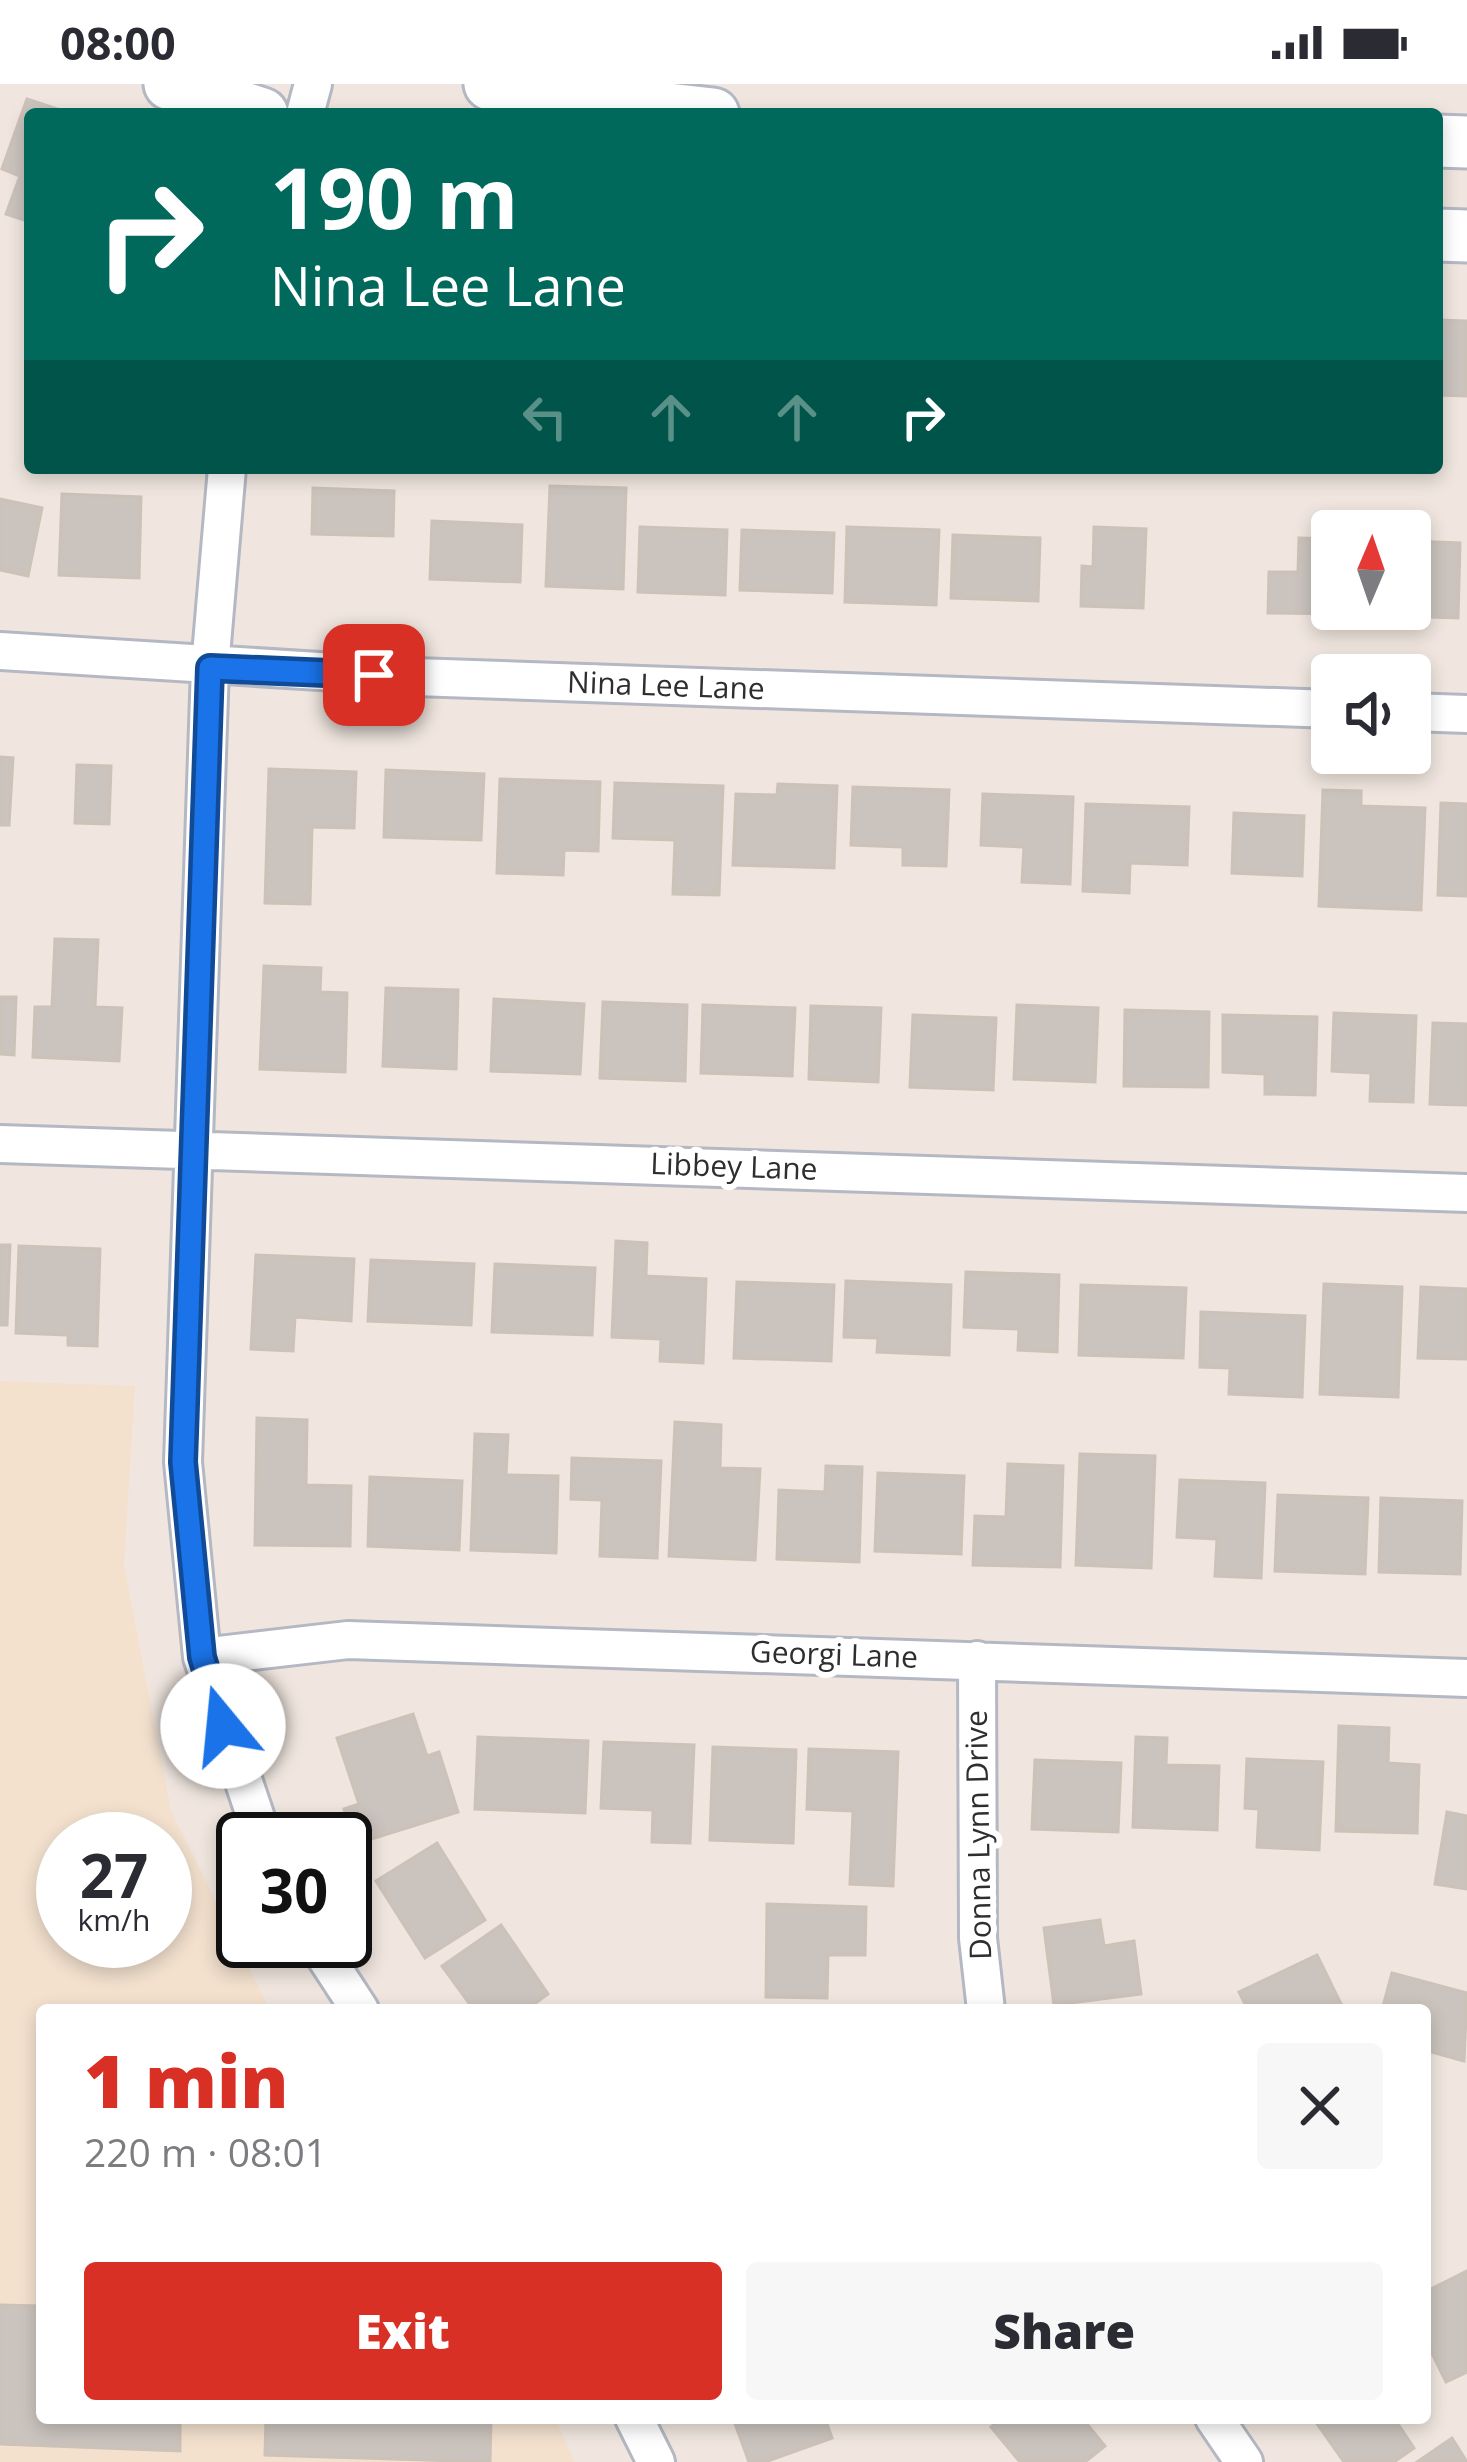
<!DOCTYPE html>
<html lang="en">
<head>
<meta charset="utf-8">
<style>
	:root { --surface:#fff; --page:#f7f7f7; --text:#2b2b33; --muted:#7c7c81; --accent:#d93025 }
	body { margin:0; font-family:"Open Sans",sans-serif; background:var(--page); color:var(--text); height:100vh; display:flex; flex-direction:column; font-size:45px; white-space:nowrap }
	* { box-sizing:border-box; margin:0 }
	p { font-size:39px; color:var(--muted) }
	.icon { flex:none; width:66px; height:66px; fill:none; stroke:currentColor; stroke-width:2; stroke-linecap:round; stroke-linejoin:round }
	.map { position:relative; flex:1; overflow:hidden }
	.drawer { position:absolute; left:36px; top:1920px; width:1395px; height:420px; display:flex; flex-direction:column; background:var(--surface); border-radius:12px; box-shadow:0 6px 18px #0003 }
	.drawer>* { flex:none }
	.guide { position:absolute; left:24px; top:24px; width:1419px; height:366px; border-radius:12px; box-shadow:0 6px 18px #0003; background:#00695c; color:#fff; overflow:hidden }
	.needle { width:78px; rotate:2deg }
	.tools { position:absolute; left:1311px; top:426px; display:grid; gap:24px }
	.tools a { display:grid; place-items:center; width:120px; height:120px; border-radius:12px; background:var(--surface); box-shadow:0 6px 18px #0003; font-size:60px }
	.speed { position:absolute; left:36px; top:1728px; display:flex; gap:24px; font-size:60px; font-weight:700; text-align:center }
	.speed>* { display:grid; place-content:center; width:156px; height:156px; border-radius:50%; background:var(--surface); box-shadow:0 6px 18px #0003; line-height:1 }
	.speed small { font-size:30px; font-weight:400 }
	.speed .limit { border:6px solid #111; border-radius:18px; background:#fff; color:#111 }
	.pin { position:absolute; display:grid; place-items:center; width:102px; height:102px; color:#fff; margin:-51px; border-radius:24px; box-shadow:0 6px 18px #0006 }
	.me { position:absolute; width:132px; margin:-66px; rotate:343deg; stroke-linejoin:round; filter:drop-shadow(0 0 9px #0008) }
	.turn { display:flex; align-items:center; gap:42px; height:252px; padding:0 48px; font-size:54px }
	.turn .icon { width:156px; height:156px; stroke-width:2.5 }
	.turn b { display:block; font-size:84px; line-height:102px }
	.lanes { display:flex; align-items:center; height:114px; padding:0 48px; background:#0003; justify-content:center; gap:60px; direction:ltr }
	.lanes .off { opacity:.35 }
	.round { display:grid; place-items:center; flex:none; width:126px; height:126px; border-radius:12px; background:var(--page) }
	.headline { display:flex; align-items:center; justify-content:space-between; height:204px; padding:0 48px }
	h1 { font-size:72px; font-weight:800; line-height:90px; color:var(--accent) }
	.button { display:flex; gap:24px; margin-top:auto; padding:24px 48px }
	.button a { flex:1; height:138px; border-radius:12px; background:var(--accent); color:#fff; font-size:48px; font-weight:800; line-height:138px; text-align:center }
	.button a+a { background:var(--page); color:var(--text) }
	.status { display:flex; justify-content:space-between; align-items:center; height:84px; padding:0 60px; background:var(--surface); direction:ltr }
	.status svg { height:33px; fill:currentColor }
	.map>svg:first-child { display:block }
</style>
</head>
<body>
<div class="status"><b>08:00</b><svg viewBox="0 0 49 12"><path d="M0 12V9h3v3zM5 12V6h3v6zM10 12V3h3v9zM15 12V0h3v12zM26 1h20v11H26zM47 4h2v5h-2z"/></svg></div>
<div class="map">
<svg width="1467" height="2378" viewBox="0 0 1467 2378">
	<rect width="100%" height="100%" fill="#f0e6df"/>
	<!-- education -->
	<path fill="#f3e1ce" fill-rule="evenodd" d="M0 1297 135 1302 124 1481 171 1727 270 1926H42V2334H555L575 2378H0ZM63 1755H165V1857H63Z"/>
	<!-- building -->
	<path fill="#cbc4be" stroke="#ccc2b8" stroke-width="3" d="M27 15 57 25 55 30H30V138L6 130 20 92 2 85Z
		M1437 236 1467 237 1466 312 1437 311Z
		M550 402 626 404 623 505 546 502Z
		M313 404 394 407 393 452 312 450Z
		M62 410 141 413 139 494 59 491Z
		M0 415 42 424 28 492 0 486Z
		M432 437 522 441 520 498 430 495Z
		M640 443 727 446 725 511 638 508Z
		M847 443 939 446 936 521 845 518Z
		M1094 443 1146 445 1143 524 1081 522 1082 482 1093 483Z
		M742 446 834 449 832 509 740 506Z
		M953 451 1040 454 1038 517 951 514Z
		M1299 454 1332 455V525H1349V530L1268 529 1269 488H1298Z
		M1410 457 1460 459 1458 534 1366 531 1367 525H1410Z
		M0 673 13 674 9 741H0Z
		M77 681 111 682 109 740 75 739Z
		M269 685 356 688 354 744 312 743 310 820 265 819Z
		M386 686 484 690 481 756 384 753Z
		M500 695 600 698 598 767 564 766 563 791 497 789Z
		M615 699 723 702 719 811 673 810 675 756 613 754Z
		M778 700 837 702 834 784 733 781 736 710 777 711Z
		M853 703 949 706 946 782 903 781V763L851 761Z
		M1323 706 1361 707V722L1425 724 1421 826 1319 822Z
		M983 710 1073 713 1070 800 1022 798 1024 763 981 761Z
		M1441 719 1467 720V812L1438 811Z
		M1086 720 1189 723 1187 781 1130 779 1129 809 1083 807Z
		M1234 729 1304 732 1302 792 1232 789Z
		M55 855 98 856 95 923 122 924 119 977 33 973 35 923H52Z
		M264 882 321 884 320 908 347 909 345 988 260 985Z
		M386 904 458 906 456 985 383 982Z
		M0 913H16L14 971 0 970Z
		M494 915 584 920 580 990 491 987Z
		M603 918 687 921 685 997 600 994Z
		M703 921 795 924 792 992 701 989Z
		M1017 921 1098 924 1095 998 1014 995Z
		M811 922 881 924 878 998 809 995Z
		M1125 926 1209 928 1208 1003 1124 1002Z
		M1334 929 1416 932 1413 1018 1370 1017 1371 989 1332 987Z
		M913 931 996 934 993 1006 910 1003Z
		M1223 931 1317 933 1315 1011 1265 1010V990L1223 988Z
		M1433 939 1467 940V1021L1430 1020Z
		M616 1157 647 1159 646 1192 706 1195 703 1279 660 1277 661 1255 612 1253Z
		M0 1161H10L7 1241H0Z
		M19 1162 100 1165 97 1262 68 1261V1251L16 1249Z
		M256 1171 354 1175 351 1237 295 1233 293 1267 251 1265Z
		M371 1176 474 1180 471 1241 368 1237Z
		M495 1180 595 1184 592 1251 492 1248Z
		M966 1188 1059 1191 1057 1268 1018 1266 1019 1245 964 1243Z
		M846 1197 951 1201 949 1271 877 1268 878 1254 844 1253Z
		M737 1198 834 1201 831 1277 734 1274Z
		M1324 1200 1402 1203 1398 1313 1320 1310Z
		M1081 1201 1186 1204 1183 1274 1079 1271Z
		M1421 1203 1467 1205V1275L1418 1274Z
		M1201 1228 1305 1232 1302 1313 1229 1310 1230 1284 1200 1283Z
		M257 1334 307 1336 306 1401 351 1402 350 1462 255 1461Z
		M675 1338 721 1341 720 1384 760 1385 755 1476 669 1472Z
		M475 1350 508 1351 506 1391 558 1392 556 1469 471 1466Z
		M1080 1370 1155 1372 1151 1484 1076 1481Z
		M572 1374 661 1377 657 1474 600 1472 602 1416 571 1415Z
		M1008 1380 1063 1382 1060 1483 973 1481 975 1432 1006 1433Z
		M826 1382 862 1383 859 1478 777 1475 779 1406 825 1408Z
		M878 1389 964 1392 961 1470 875 1467Z
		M370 1393 462 1397 459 1466 368 1462Z
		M1180 1396 1265 1399 1261 1494 1215 1492 1217 1455 1177 1453Z
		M1278 1411 1368 1414 1365 1490 1275 1487Z
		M1381 1414 1462 1417 1460 1490 1379 1488Z
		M413 1630 427 1672 439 1668 458 1728 355 1760 344 1725 359 1720 337 1654Z
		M1339 1642 1389 1644 1388 1679 1419 1681 1417 1749 1336 1747Z
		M478 1653 588 1657 585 1729 475 1725Z
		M1136 1653 1167 1654 1166 1681 1219 1682 1217 1746 1133 1743Z
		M604 1658 694 1661 690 1759 652 1758 653 1726 601 1724Z
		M713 1663 796 1666 793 1759 710 1756Z
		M809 1665 898 1668 893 1802 850 1800 853 1727 807 1725Z
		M1247 1675 1323 1678 1319 1766 1257 1763 1259 1725 1245 1724Z
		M1035 1676 1121 1679 1118 1748 1032 1745Z
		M1447 1728 1467 1732V1805L1435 1800Z
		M437 1759 485 1836 425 1874 376 1797Z
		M767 1820 866 1823 865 1871H828L827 1914 766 1913Z
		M1100 1836 1104 1862 1134 1857 1141 1910 1054 1921 1044 1844Z
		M501 1841 548 1910 526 1926H474L442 1882Z
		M1317 1871 1344 1926H1248L1239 1908Z
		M1392 1889 1467 1909 1464 1977 1425 1966V1926H1382Z
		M1467 2187V2288L1446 2298 1425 2255V2208Z
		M0 2221 42 2222V2334H180V2367L0 2360Z
		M266 2334H491L490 2378 265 2371Z
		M733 2334H825L832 2354 765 2378H749Z
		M1002 2334H1082L1105 2362 1085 2378H1020L991 2343Z
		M1313 2334H1394L1414 2364 1394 2378H1344Z
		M1452 2354 1467 2378H1417Z"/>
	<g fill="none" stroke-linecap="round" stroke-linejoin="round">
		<!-- minor casing -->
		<g stroke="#b3b8c2" stroke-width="42">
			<path id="minor" d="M305 30 313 0
				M227 384 210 583 183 1378 202 1573 263 1755
				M0 567 415 593 1332 625
				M1410 628 1467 630
				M0 1060 1467 1109
				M202 1573 348 1556 1467 1594
				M977 1576 978 1854 986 1926
				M315 1857 360 1926
				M634 2334 656 2378
				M1214 2334 1244 2378"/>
		</g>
		<!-- secondary casing -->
		<g stroke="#b3b8c2" stroke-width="57">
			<path id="secondary" d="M170 0 262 30
				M490 0 520 9 713 30
				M1437 57 1467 58
				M1437 151 1467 152"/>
		</g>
		<!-- minor -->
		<use href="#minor" stroke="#fff" stroke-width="36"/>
		<!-- secondary -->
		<use href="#secondary" stroke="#fff" stroke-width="51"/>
	</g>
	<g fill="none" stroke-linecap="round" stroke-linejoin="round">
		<!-- route casing -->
		<g stroke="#114b97" stroke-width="30">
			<path id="route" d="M223 1642 202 1573 183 1378 210 584 374 591"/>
		</g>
		<!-- route -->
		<use href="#route" stroke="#1a73e8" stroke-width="21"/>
	</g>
	<g text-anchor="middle" stroke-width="12" stroke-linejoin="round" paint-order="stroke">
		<!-- street labels -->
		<g font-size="30" fill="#2e2e2e" stroke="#fff">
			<text transform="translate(666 602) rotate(2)" y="10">Nina Lee Lane</text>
			<text transform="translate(734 1083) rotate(2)" y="10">Libbey Lane</text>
			<text transform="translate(834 1571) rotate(2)" y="10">Georgi Lane</text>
			<text transform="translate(979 1751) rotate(-91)" y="10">Donna Lynn Drive</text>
		</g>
	</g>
</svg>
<div class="tools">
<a><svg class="needle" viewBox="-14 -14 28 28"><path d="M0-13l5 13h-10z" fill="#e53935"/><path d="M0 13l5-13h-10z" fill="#7c7c81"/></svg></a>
<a><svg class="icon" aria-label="sound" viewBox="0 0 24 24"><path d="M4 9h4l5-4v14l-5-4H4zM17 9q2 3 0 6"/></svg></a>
</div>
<div class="speed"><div>27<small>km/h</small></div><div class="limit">30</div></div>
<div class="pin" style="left:374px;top:591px;background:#d93025"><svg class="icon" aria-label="arrive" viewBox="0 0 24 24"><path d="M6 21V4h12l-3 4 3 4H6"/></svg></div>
<svg class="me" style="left:223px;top:1642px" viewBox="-20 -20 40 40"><circle r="19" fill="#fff"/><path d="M0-13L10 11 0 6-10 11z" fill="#1a73e8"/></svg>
<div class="guide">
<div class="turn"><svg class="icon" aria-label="right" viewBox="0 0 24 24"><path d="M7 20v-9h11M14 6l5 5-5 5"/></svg><div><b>190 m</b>Nina Lee Lane</div></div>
<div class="lanes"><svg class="icon off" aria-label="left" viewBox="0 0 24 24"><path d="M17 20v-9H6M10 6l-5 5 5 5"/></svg><svg class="icon off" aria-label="ahead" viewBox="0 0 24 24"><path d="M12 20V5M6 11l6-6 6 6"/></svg><svg class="icon off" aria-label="ahead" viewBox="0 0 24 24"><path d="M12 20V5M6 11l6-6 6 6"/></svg><svg class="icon" aria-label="right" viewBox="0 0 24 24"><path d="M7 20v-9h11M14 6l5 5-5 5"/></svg></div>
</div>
<section class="drawer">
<div class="headline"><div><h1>1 min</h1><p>220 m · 08:01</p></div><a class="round"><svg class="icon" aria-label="close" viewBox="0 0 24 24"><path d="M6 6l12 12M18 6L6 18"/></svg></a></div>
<div class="button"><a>Exit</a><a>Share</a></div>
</section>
</div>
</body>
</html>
